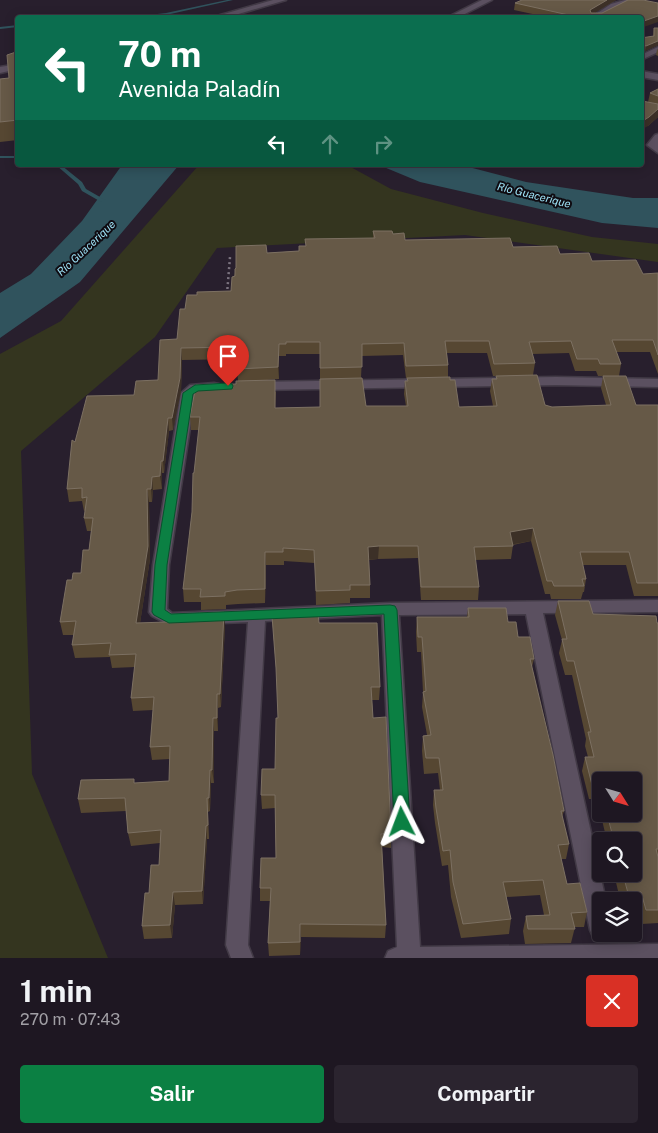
<!DOCTYPE html>
<html lang="es">
<head>
<meta charset="utf-8">
<style>
	:root { --surface:#1e1722; --page:#2b242f; --text:#f1f3f6; --muted:#a19fa5; --line:#3c3640; --accent:#0b8043 }
	body { margin:0; font-family:"Public Sans",sans-serif; background:var(--page); color:var(--text); height:100vh; display:flex; flex-direction:column; font-size:19px; white-space:nowrap }
	* { box-sizing:border-box; margin:0 }
	p { font-size:16px; color:var(--muted) }
	.icon { flex:none; width:28px; height:28px; fill:none; stroke:currentColor; stroke-width:2; stroke-linecap:round; stroke-linejoin:round }
	.map { position:relative; height:958px; overflow:hidden }
	.panel { display:flex; flex-direction:column; background:var(--surface); flex:1 }
	.panel>* { flex:none }
	.guide { position:absolute; left:15px; top:15px; width:629px; height:152px; border-radius:5px; box-shadow:0 2px 12px #0003,0 0 0 1px var(--line); background:#0b6e4f; color:#fff; overflow:hidden }
	.needle { width:32px; rotate:127deg }
	.controls { position:absolute; left:592px; top:772px; display:grid; gap:10px }
	.controls a { display:grid; place-items:center; width:50px; height:50px; border-radius:5px; background:var(--surface); box-shadow:0 2px 12px #0003,0 0 0 1px var(--line); font-size:25px }
	.pin { position:absolute; display:grid; place-items:center; width:42px; height:42px; color:#fff; margin:-51px -21px; border-radius:50% 50% 50% 0; rotate:-45deg; box-shadow:0 0 5px #0007 }
	.pin .icon { rotate:45deg }
	.me { position:absolute; width:55px; margin:-28px; rotate:357deg; stroke-linejoin:round; filter:drop-shadow(0 0 4px #0008) }
	.turn { display:flex; align-items:center; gap:18px; height:105px; padding:0 20px; font-size:22px }
	.turn .icon { width:65px; height:65px; stroke-width:2.5 }
	.turn b { display:block; font-size:35px; line-height:42px }
	.lanes { display:flex; align-items:center; height:48px; padding:0 20px; background:#0003; justify-content:center; gap:25px; direction:ltr }
	.lanes .off { opacity:.35 }
	.round { display:grid; place-items:center; flex:none; width:52px; height:52px; border-radius:5px; background:var(--page) }
	.overview { display:flex; align-items:center; justify-content:space-between; height:85px; padding:0 20px }
	h1 { font-size:30px; font-weight:700; line-height:38px }
	.action { display:flex; gap:10px; margin-top:auto; padding:10px 20px }
	.action a { flex:1; height:58px; border-radius:5px; background:var(--accent); color:#fff; font-size:20px; font-weight:700; line-height:58px; text-align:center }
	.action a+a { background:var(--page); color:var(--text) }
	.map>svg:first-child { display:block }
</style>
</head>
<body>
<div class="map">
<svg width="658" height="958" viewBox="0 0 658 958">
	<rect width="100%" height="100%" fill="#281f2d"/>
	<!-- green -->
	<path fill="#34351f" d="M199 165H347L391 189 483 213 592 237 658 244V262L465 235 217 248 155 337 21 451 32 774 108 958H0V354L61 321Z"/>
	<!-- water -->
	<path fill="#30535d" d="M122 165H179L80 282 0 338V293L31 274 82 221Z
		M379 165H461L526 182 633 198H658V228L602 223 420 182Z"/>
	<g fill="none" stroke-linecap="round" stroke-linejoin="round">
		<!-- stream -->
		<path fill="#30535d" fill-rule="evenodd" d="M227 0H233L166 15 139 18H123L166 13Z
			M18 25V27L0 29V27Z
			M0 156H18V158H0Z
			M56 165H61L82 182 86 189 107 201V203H103L82 191 78 184Z"/>
		<!-- minor casing -->
		<g stroke="#423a46" stroke-width="3">
			<path id="minor" d="M482 0H492L457 18H446Z
				M625 0H636L617 8 600 18H590L611 4Z
				M658 47V52L641 60V55Z
				M641 71 658 74V80L641 77Z
				M658 134V153L647 145 655 135Z
				M556 377 658 379V387L556 385 257 390 250 386 257 382Z
				M214 383 219 384 221 387 219 390 198 392 195 395 169 565 167 609 172 613 390 603 658 600V612L543 613 606 901H601V934H610L609 937 601 940 593 937 590 930 526 614 399 615 420 947 658 944V958H385L388 951 397 947 382 615 265 621 248 945 253 958H231L226 945 248 622 169 625 152 616 149 612 153 565 181 393 190 385Z"/>
		</g>
		<!-- secondary casing -->
		<g stroke="#423a46" stroke-width="3">
			<path id="secondary" d="M273 0H286L225 18H210Z
				M18 64V69L0 73V67Z"/>
		</g>
		<!-- path -->
		<path stroke="#7b737f" stroke-width="2.5" stroke-dasharray="2 3" stroke-linecap="butt" d="M227 294 230 257"/>
		<!-- minor -->
		<use href="#minor" fill="#5b5060" fill-rule="evenodd"/>
		<!-- secondary -->
		<use href="#secondary" fill="#5b5060" fill-rule="evenodd"/>
	</g>
	<!-- wall -->
	<path fill="#564732" fill-rule="evenodd" d="M522 0H616L594 13 641 18H551L514 10 515 3Z
		M654 28H658V45L645 51 641 50V38L653 36Z
		M658 49V56L656 55 657 50Z
		M18 50V140L0 142V79L9 78Z
		M658 89V117L648 126 642 101 658 104 648 102 650 93Z
		M373 231 393 234 405 240 513 247 560 254 592 261 643 274 658 273V374L650 352H616L621 364 619 376 636 405H658V596H634L626 565H583L586 579 584 592H583L581 599H551L550 594H545L531 541 513 545 511 559 475 560 479 587 478 600H421L418 558 378 559 369 560 370 585V598H350V603L316 605 315 563 284 561V565H266L265 603 238 604 226 605V609L201 610V602H184L183 589 192 512 199 430H191L190 417 236 384 238 381 237 369 238 359 182 360 181 391 173 430 169 431 164 473H162V489L153 490 152 502H149L150 559 140 623 225 625 221 707 218 708V731H214V783H211L210 811 208 812 209 839H207L203 904 175 905 172 938 144 939 142 926 149 893 159 865 160 843 131 846 128 833 126 811 81 813 78 799 135 783 169 781 170 759 152 760 150 747 153 710 133 711 131 698 135 667 112 668 110 657 75 658 72 645 74 635H63L60 622 72 580 81 573 89 550 91 531H87L84 518 86 510 84 511 82 501 69 502 67 489 75 442 134 395 158 380 177 339 185 309 197 295 231 291 236 268 267 253 299 251 306 246 373 238ZM447 353H487L493 376H496V379H492L490 391 493 406 459 407 450 380 448 377V365ZM569 353 575 371H596L598 376H603L601 388 606 405 552 407 545 405 533 375 535 363 532 354ZM286 354H320V407L275 408 276 392 253 381 279 379V356H286ZM403 355 406 378H407V381H405L404 394 406 406H366L361 378 362 356Z
		M558 601 593 614 658 623V923L642 924 637 906H634V901H623L622 895H619L614 874H634V841H607L597 799H589L582 771 585 757H588L585 746 586 739 572 675H565L559 653 562 640 555 615ZM601 781 634 814H601Z
		M468 608 508 622 534 659 532 667 564 811 562 817 569 844 566 859H561L567 884 587 912 584 927H575L571 943 525 944 523 931 526 916 544 915 540 895 506 897 511 919 509 934 461 938 451 897 448 865 442 866 435 823 433 805 434 790H440L438 773 424 774 422 751 423 736 427 735 422 707 423 692 421 652H417L416 632 417 617H467Z
		M272 616 319 623 380 687 379 700H372L373 718 391 834V848L382 847 386 925 385 938 301 937 300 955 269 956 268 943 270 901H260V888L276 858 275 808 262 809 261 795 275 769 278 718 277 680Z"/>
	<!-- shaded-wall -->
	<path fill="#3c3027" d="M607 0H616L589 16 590 10Z
		M658 16V22L641 28V22Z
		M658 41V45L645 51 646 46Z
		M658 109V117L648 126 641 130V122Z
		M18 120V133L15 121Z
		M279 344V379L278 367Z
		M181 348 182 360 181 391 173 430 172 418Z
		M168 418 169 431 164 473 163 461Z
		M161 461 162 473V489L160 476Z
		M152 477 153 490 152 502 151 489Z
		M147 489 149 502 150 559 138 636 136 623Z
		M533 528 531 541 509 545 510 532Z
		M379 546 378 559 367 560 368 547Z
		M265 552 266 565 265 603Z
		M224 612 225 625 221 707 220 694Z
		M217 694 218 708V731L217 718Z
		M213 718 214 731V783L212 770Z
		M210 770 211 783 210 811 209 798Z
		M206 826 207 839 203 904 202 891Z
		M173 892 175 905 172 938 170 925Z
		M300 924 301 937 300 955Z"/>
	<!-- building -->
	<path fill="#665947" stroke="#7c7062" d="M522 0H607L590 10 591 13H602L628 0H643L658 3V16L641 22V18H582L515 3Z
		M654 28H658V41L646 46 641 44V38L654 36Z
		M17 48 18 120 0 122V79L9 78 7 55 16 52Z
		M658 89V96L650 93Z
		M641 100 642 101 658 104V109L649 117 641 122Z
		M373 231H392L393 234 404 233 405 240 510 238 513 247 557 246 560 254 589 253 592 261 636 260 643 274 658 273V355L653 340H612L621 364H600L598 359H577L571 341 529 342 535 363 494 364 489 341H445L448 365 406 366 404 343 362 344V367L320 368V342H286V344H279L278 367 237 369 239 347 181 348 180 378 172 418H168L163 461H161L160 476 152 477 151 489H147L148 546 136 623 198 621 199 613 224 612 220 694H217V718H213L212 770H210L209 798H207L208 825 206 826 202 891 173 892 170 925 142 926 145 893H149L151 865H159L161 830 128 833 125 798 78 799 81 780 134 779V783L169 781 170 746 150 747 154 697 131 698 136 654 109 655 111 643 72 645 76 621 60 622 67 580H72L73 573H81L83 550H89L93 518H84L87 497 82 498V488L67 489 72 440 75 442 87 396 134 395 136 381 158 380 160 340 177 339 180 309H185L187 295H197V292L231 291 232 277 235 276V269L236 268V246L266 245 267 253 299 251V246H306L305 239 375 238Z
		M537 375 545 405 552 407 611 405 603 376H626L636 405H658V583H637L629 552H580L586 579H582L584 586H554L552 581H547L533 528 510 532 513 546 474 547 479 587H421L418 546H379L368 547 370 585H350V590L316 591 314 550 283 548V552H265V589L237 590 225 592V596L200 597 201 589H183L192 512 193 473H194L200 417H190L196 385 236 384V381L275 380V408L320 407V379L362 378 366 406H408L405 381H408L407 378 450 377V380H455L459 407 497 406 492 379H497L496 376Z
		M558 601H589L593 614 656 616 657 623H658V849H656L658 857V910H646L641 892 628 893 625 882H623L621 874H634V841H614L607 814H634V781H601V788V785H592L585 757H594L588 732H591L574 661H567L562 639H567Z
		M468 608H506L508 622H516L518 637H530L534 659H530L553 755 564 811H561L569 844 558 845 567 884 580 883 587 912 571 913 575 929H528L526 916 550 915 543 880 503 882 511 919 463 924 453 882 450 850 443 851 436 808 434 790H443L439 758H426L423 736 431 735 423 692 426 691 422 637H418L417 617H469Z
		M318 613 319 623H377L380 687H371L373 718 386 717 391 834H381L386 925 300 924V942L268 943 271 888H260L261 858H276L275 795H261L262 769H275L276 718H278L276 668 272 616Z"/>
	<!-- route -->
	<path fill="#0b8043" stroke="#07532c" d="M228 383 232 384 233 386 232 389 198 391 193 394 167 565 165 610 171 614 390 605 395 606 397 610 410 822 407 827 402 828 396 827 394 822 384 614 169 623 154 615 152 612 155 565 183 393 195 385Z"/>
	<g text-anchor="middle" stroke-width="4" stroke-linejoin="round" paint-order="stroke">
		<!-- far-water labels -->
		<g font-size="11" font-style="italic" fill="#9de1f5" stroke="#0f0b11">
			<text transform="translate(534 195) rotate(14)" y="4">Río Guacerique</text>
			<text transform="translate(86 248) rotate(-43)" y="4">Río Guacerique</text>
		</g>
	</g>
</svg>
<div class="controls">
<a><svg class="needle" viewBox="-14 -14 28 28"><path d="M0-13l5 13h-10z" fill="#e53935"/><path d="M0 13l5-13h-10z" fill="#a19fa5"/></svg></a>
<a><svg class="icon" aria-label="search" viewBox="0 0 24 24"><circle cx="10" cy="10" r="6"/><path d="M15 15l6 6"/></svg></a>
<a><svg class="icon" aria-label="layers" viewBox="0 0 24 24"><path d="M12 4l9 5-9 5-9-5zM3 14l9 5 9-5"/></svg></a>
</div>
<div class="pin" style="left:228px;top:386px;background:#d93025"><svg class="icon" aria-label="arrive" viewBox="0 0 24 24"><path d="M6 21V4h12l-3 4 3 4H6"/></svg></div>
<svg class="me" style="left:402px;top:822px" viewBox="-20 -20 40 40"><path d="M0-17L14 15 0 8-14 15z" fill="#0b8043" stroke="#fff" stroke-width="4"/></svg>
<div class="guide">
<div class="turn"><svg class="icon" aria-label="left" viewBox="0 0 24 24"><path d="M17 20v-9H6M10 6l-5 5 5 5"/></svg><div><b>70 m</b>Avenida Paladín</div></div>
<div class="lanes"><svg class="icon" aria-label="left" viewBox="0 0 24 24"><path d="M17 20v-9H6M10 6l-5 5 5 5"/></svg><svg class="icon off" aria-label="ahead" viewBox="0 0 24 24"><path d="M12 20V5M6 11l6-6 6 6"/></svg><svg class="icon off" aria-label="right" viewBox="0 0 24 24"><path d="M7 20v-9h11M14 6l5 5-5 5"/></svg></div>
</div>
</div>
<section class="panel">
<div class="overview"><div><h1>1 min</h1><p>270 m · 07:43</p></div><a class="round" style="background:#d93025;color:#fff"><svg class="icon" aria-label="close" viewBox="0 0 24 24"><path d="M6 6l12 12M18 6L6 18"/></svg></a></div>
<div class="action"><a>Salir</a><a>Compartir</a></div>
</section>
</body>
</html>
